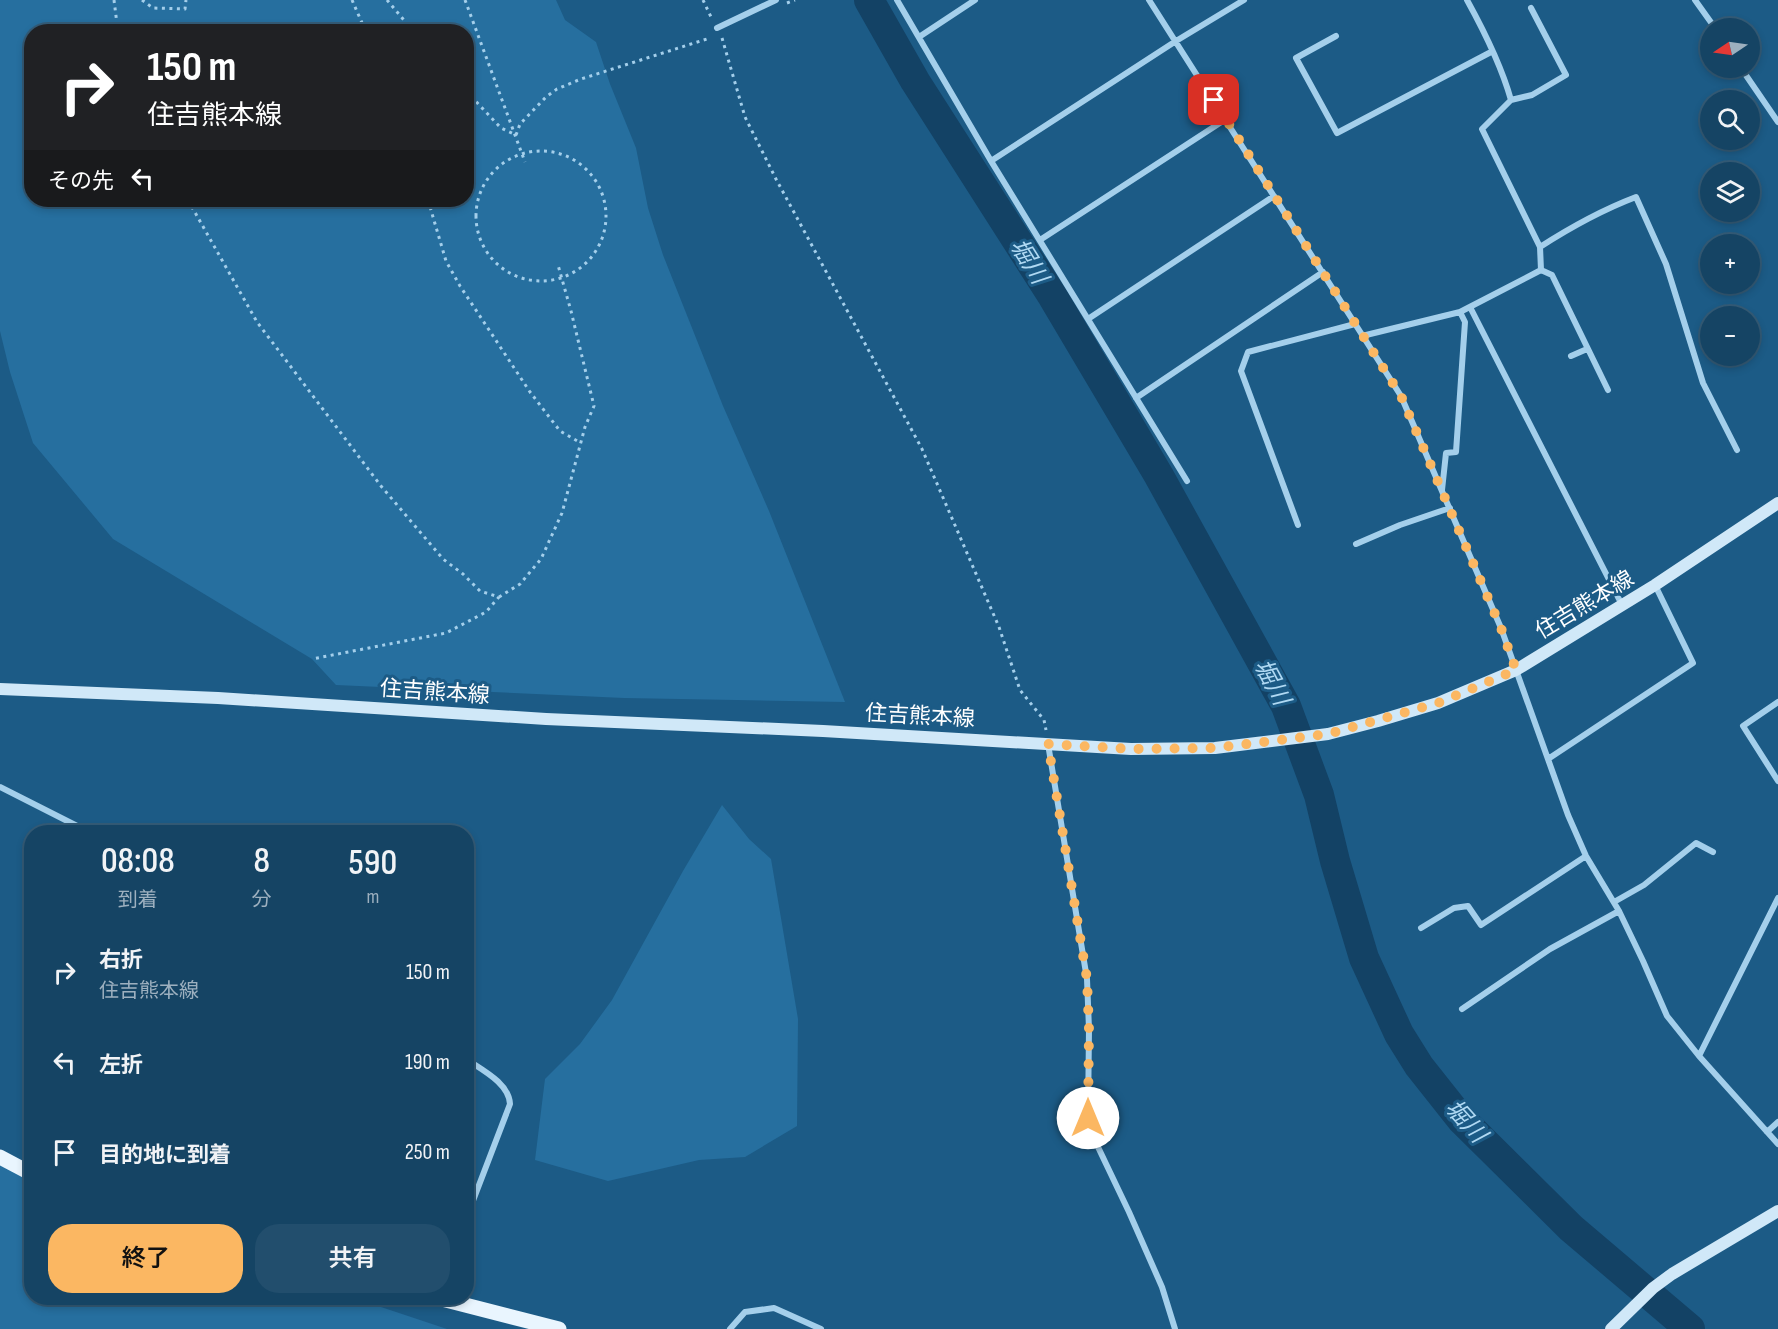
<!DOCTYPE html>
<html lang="ja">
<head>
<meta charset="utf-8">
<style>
	:root { --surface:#154464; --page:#224e6d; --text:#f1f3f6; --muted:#9db0bf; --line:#345c78; --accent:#fbb762 }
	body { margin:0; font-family:"Sofia Sans Condensed","Noto Sans JP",sans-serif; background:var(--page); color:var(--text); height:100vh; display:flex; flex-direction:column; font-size:22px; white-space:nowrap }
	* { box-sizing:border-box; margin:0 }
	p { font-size:20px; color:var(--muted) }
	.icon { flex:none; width:33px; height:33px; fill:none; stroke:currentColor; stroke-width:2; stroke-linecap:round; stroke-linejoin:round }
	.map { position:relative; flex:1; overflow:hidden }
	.drawer { position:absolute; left:24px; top:825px; width:450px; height:480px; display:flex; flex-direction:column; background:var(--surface); border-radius:24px; box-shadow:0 3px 9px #0003,0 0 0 2px var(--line) }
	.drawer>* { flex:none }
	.hud { position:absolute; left:24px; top:24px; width:450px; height:183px; border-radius:24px; box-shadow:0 3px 9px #0003,0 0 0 2px var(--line); background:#202124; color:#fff; overflow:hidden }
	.needle { width:39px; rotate:257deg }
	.fabs { position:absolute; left:1700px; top:18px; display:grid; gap:12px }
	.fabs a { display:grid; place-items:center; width:60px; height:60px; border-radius:50%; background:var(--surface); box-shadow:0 3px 9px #0003,0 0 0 2px var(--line); font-size:30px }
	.pin { position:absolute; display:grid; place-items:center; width:51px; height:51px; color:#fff; margin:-26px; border-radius:12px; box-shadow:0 3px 9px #0006 }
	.me { position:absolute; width:66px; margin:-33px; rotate:0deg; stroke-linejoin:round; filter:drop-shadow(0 0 4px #0008) }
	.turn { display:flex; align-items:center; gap:21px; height:126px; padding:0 24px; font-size:27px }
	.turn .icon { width:78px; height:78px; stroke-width:2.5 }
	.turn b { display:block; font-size:42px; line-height:51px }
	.then { display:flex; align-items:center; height:57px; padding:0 24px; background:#0003; gap:12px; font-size:22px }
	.eta { display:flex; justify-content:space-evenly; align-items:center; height:102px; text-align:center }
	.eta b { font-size:36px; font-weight:600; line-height:42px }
	.primary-button { display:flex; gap:12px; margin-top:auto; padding:12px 24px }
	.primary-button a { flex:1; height:69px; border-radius:24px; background:var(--accent); color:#111; font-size:24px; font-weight:600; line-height:69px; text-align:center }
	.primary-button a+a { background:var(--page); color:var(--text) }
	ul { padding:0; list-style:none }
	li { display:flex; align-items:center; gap:18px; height:90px; padding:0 24px }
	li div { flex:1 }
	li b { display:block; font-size:22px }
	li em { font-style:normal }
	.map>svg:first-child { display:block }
</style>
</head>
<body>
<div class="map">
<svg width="1778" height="1329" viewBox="0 0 1778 1329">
	<rect width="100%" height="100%" fill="#1c5b86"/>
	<!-- green -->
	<path fill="#266f9f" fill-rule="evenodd" d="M0 0H556L565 20 596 42 610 84 636 148 648 208 663 255 723 406 769 511 845 702 624 698 336 685 312 659 113 539 33 443 10 372 0 331ZM32 32H466V200H32Z
		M722 805 749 839 771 859 798 1019 797 1126 745 1157 699 1160 608 1181 535 1160 545 1079 580 1044 612 1000 683 871Z
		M0 1165 31 1181 32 1298H354L447 1329H0Z"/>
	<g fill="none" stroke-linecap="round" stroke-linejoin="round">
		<!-- river -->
		<path stroke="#134265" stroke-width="30" d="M869 0 915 81 1053 297 1123 415 1159 476 1286 706 1319 795 1335 861 1364 958 1399 1034 1419 1066 1461 1119 1571 1228 1690 1329"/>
		<!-- path -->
		<path stroke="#a4cfeb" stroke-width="3" stroke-dasharray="3 4.5" stroke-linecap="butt" d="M114 0 118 32
			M142 0 153 8 185 9 186 0
			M352 0 366 32
			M387 0 414 32
			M465 0 525 162
			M703 0 712 19
			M787 3 795 0
			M722 38 745 117 776 179 922 449 999 627 1020 690 1044 720 1046 730
			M466 91 501 128 516 135 520 124 546 97 557 89 581 79 710 38
			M476 216a65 65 0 1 1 130 0a65 65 0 1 1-130 0Z
			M188 200 257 322 381 486 443 559 463 574 480 591 499 597 486 612 446 633 312 659
			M428 200 446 261 460 286 530 392 560 431 581 443
			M499 597 520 584 541 559 562 513 585 427 594 406 571 311 558 265"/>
		<!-- street -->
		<path stroke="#a4cfeb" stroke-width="6" d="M897 0 991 161 1187 481
			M1149 0 1401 396 1501 628 1568 815 1586 856 1619 911 1643 961 1667 1016 1699 1056 1778 1144
			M1695 0 1715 28
			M717 28 776 0
			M1336 36 1296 58 1337 133 1491 52
			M919 37 975 0
			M1741 68 1778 122
			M1511 100 1532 95 1566 75 1531 8
			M991 161 1176 41 1244 0
			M1040 240 1226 119
			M1540 247C1571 227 1602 210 1636 197L1666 264 1703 383 1737 450
			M1541 270 1552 275 1608 390
			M1470 307 1622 605
			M1088 319 1274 196
			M1362 336 1460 312
			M1571 356 1587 349
			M1136 398 1323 272
			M1442 490 1446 453 1456 452 1465 322 1460 312 1541 270 1540 247 1482 129 1511 100C1502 68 1483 29 1467 0
			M1298 525 1241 371 1248 352 1355 324
			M1356 544 1400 525 1450 508
			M1778 702 1743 726 1778 781
			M1048 744 1087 979 1089 1029 1088 1118 1098 1147 1129 1212 1162 1287 1175 1329
			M1548 759 1693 663 1655 585
			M0 787 89 832
			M1614 902 1644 885 1696 843 1713 852
			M1421 928 1454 908 1468 906 1481 925 1586 856
			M1462 1009 1550 949 1619 911
			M1699 1056 1778 898
			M466 1059C482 1070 509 1083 510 1104L466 1219
			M1767 1132 1778 1122
			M730 1329 745 1312 774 1308 821 1329"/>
		<!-- secondary -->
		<path stroke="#d0e8f8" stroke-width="12" d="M0 689 218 698 546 719 823 731 1131 749 1215 748 1328 734 1378 721 1438 703 1516 670 1655 585 1778 503
			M1611 1329 1653 1288 1672 1274 1778 1211"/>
		<!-- primary -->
		<path stroke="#e9f5fe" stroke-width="15" d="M0 1157 32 1174
			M438 1298 559 1329"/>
	</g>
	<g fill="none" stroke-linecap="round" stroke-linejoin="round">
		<!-- route -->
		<path stroke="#fbb762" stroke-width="10" stroke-dasharray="0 18" d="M1088 1118 1089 1029 1087 979 1048 744 1131 749 1215 748 1328 734 1438 703 1516 670 1501 628 1401 396 1214 100"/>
	</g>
	<g text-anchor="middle" stroke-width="6" stroke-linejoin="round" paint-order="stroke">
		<!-- street labels -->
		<g font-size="22" fill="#fff" stroke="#1c5b86">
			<text transform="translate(1584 604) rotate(-31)" y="8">住吉熊本線</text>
			<text transform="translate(435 691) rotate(4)" y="8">住吉熊本線</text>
			<text transform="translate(920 715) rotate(3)" y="8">住吉熊本線</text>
		</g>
		<!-- water labels -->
		<g font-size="24" font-style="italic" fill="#b0d9f3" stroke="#1c5b86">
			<text transform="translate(1029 261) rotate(58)" y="8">堀川</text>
			<text transform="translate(1272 682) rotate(62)" y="8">堀川</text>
			<text transform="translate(1466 1121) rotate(48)" y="8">堀川</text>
		</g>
	</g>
</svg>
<div class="fabs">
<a><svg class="needle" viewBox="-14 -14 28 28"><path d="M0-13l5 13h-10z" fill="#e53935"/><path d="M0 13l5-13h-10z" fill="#9db0bf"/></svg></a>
<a><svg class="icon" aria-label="search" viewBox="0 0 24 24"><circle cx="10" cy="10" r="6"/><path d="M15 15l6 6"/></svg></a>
<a><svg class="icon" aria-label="layers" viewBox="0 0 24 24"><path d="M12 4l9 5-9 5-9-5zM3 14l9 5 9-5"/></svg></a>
<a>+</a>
<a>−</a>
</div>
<div class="pin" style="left:1214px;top:100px;background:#d93025"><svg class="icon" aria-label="arrive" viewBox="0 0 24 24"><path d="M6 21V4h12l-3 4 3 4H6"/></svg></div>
<svg class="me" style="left:1088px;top:1118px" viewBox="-20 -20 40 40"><circle r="19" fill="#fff"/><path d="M0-13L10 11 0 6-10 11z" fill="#fbb762"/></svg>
<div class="hud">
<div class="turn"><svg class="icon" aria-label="right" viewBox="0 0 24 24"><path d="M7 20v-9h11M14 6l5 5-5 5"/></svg><div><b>150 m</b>住吉熊本線</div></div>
<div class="then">その先<svg class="icon" aria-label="left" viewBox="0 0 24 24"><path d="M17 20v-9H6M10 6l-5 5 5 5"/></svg></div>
</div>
<section class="drawer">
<div class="eta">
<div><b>08:08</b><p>到着</p></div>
<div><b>8</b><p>分</p></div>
<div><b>590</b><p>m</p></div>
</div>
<ul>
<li><svg class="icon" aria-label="right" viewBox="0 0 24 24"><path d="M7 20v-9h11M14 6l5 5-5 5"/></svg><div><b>右折</b><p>住吉熊本線</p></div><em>150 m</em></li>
<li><svg class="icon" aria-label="left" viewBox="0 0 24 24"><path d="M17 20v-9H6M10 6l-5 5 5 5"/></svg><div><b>左折</b></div><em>190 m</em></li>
<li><svg class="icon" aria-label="arrive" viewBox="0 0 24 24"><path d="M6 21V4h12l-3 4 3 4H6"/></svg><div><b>目的地に到着</b></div><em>250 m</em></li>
</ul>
<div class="primary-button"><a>終了</a><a>共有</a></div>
</section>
</div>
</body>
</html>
